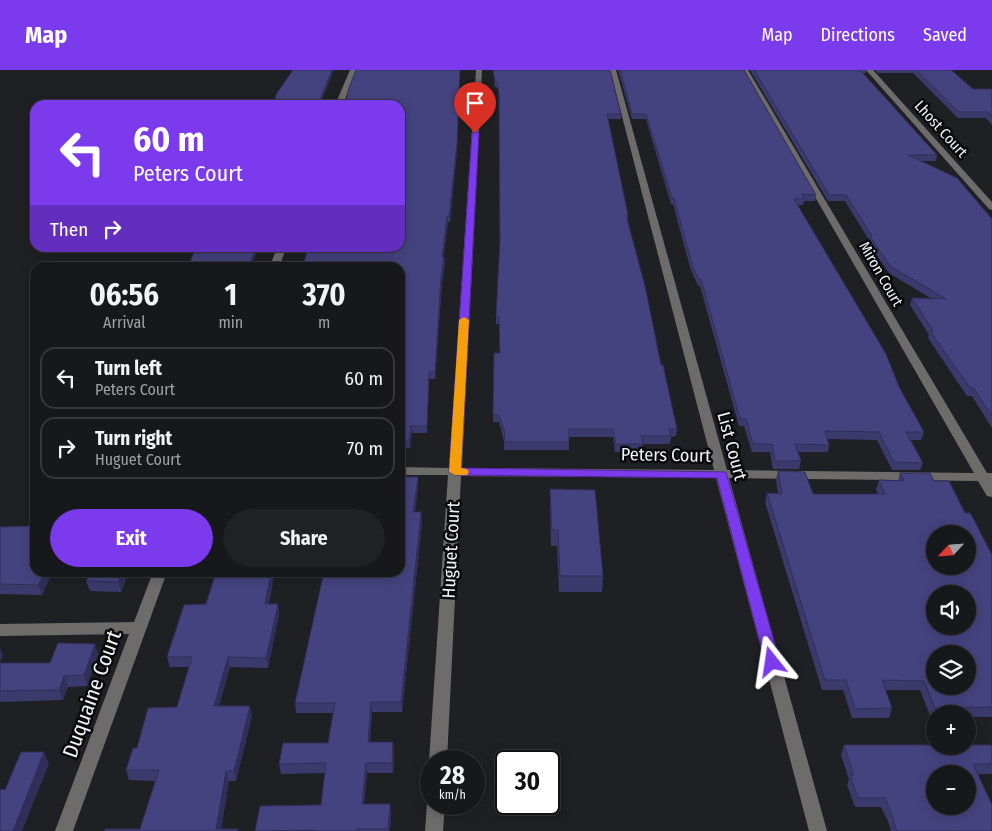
<!DOCTYPE html>
<html lang="en">
<head>
<meta charset="utf-8">
<style>
	:root { --surface:#17181b; --page:#202124; --text:#f1f3f6; --muted:#9ea0a3; --line:#36373a; --accent:#7c3aed }
	body { margin:0; font-family:"Fira Sans Condensed",sans-serif; background:var(--page); color:var(--text); height:100vh; display:flex; flex-direction:column; font-size:19px; white-space:nowrap }
	* { box-sizing:border-box; margin:0 }
	p { font-size:16px; color:var(--muted) }
	.icon { flex:none; width:28px; height:28px; fill:none; stroke:currentColor; stroke-width:2; stroke-linecap:round; stroke-linejoin:round }
	.map { position:relative; flex:1; overflow:hidden }
	.panel { position:absolute; left:30px; top:192px; width:375px; height:315px; display:flex; flex-direction:column; background:var(--surface); border-radius:15px; box-shadow:0 2px 12px #0003,0 0 0 1px var(--line) }
	.panel>* { flex:none }
	.hud { position:absolute; left:30px; top:30px; width:375px; height:152px; border-radius:15px; box-shadow:0 2px 12px #0003,0 0 0 1px var(--line); background:#7c3aed; color:#fff; overflow:hidden }
	.needle { width:32px; rotate:244deg }
	.tools { position:absolute; left:926px; top:455px; display:grid; gap:10px }
	.tools a { display:grid; place-items:center; width:50px; height:50px; border-radius:50%; background:var(--surface); box-shadow:0 2px 12px #0003,0 0 0 1px var(--line); font-size:25px }
	.speed { position:absolute; left:420px; top:680px; display:flex; gap:10px; font-size:25px; font-weight:700; text-align:center }
	.speed>* { display:grid; place-content:center; width:65px; height:65px; border-radius:50%; background:var(--surface); box-shadow:0 2px 12px #0003,0 0 0 1px var(--line); line-height:1 }
	.speed small { font-size:12px; font-weight:400 }
	.speed .limit { border:2px solid #111; border-radius:8px; background:#fff; color:#111 }
	.pin { position:absolute; display:grid; place-items:center; width:42px; height:42px; color:#fff; margin:-51px -21px; border-radius:50% 50% 50% 0; rotate:-45deg; box-shadow:0 0 5px #0007 }
	.pin .icon { rotate:45deg }
	.me { position:absolute; width:55px; margin:-28px; rotate:345deg; stroke-linejoin:round; filter:drop-shadow(0 0 4px #0008) }
	.turn { display:flex; align-items:center; gap:18px; height:105px; padding:0 20px; font-size:22px }
	.turn .icon { width:65px; height:65px; stroke-width:2.5 }
	.turn b { display:block; font-size:35px; line-height:42px }
	.then { display:flex; align-items:center; height:48px; padding:0 20px; background:#0003; gap:10px; font-size:19px }
	.eta { display:flex; justify-content:space-evenly; align-items:center; height:85px; text-align:center }
	.eta b { font-size:30px; font-weight:700; line-height:35px }
	.primary-button { display:flex; gap:10px; margin-top:auto; padding:10px 20px }
	.primary-button a { flex:1; height:58px; border-radius:30px; background:var(--accent); color:#fff; font-size:20px; font-weight:700; line-height:58px; text-align:center }
	.primary-button a+a { background:var(--page); color:var(--text) }
	ul { padding:0; list-style:none }
	li { display:flex; align-items:center; gap:15px; height:62px; margin:0 10px 8px; padding:0 10px; border:2px solid var(--line); border-radius:15px }
	li div { flex:1 }
	li b { display:block; font-size:19px }
	li em { font-style:normal }
	header { display:flex; align-items:center; gap:30px; box-sizing:border-box; height:70px; padding:0 25px; background:var(--accent); color:#fff }
	header strong { font-size:24px }
	nav { display:flex; gap:28px; margin-inline-start:auto; font-size:18px }
	.map>svg:first-child { display:block }
</style>
</head>
<body>
<header>
<strong>Map</strong>
<nav><a>Map</a><a>Directions</a><a>Saved</a></nav>
</header>
<div class="map">
<svg width="992" height="761" viewBox="0 0 992 761">
	<rect width="100%" height="100%" fill="#1f2024"/>
	<g fill="none" stroke-linecap="round" stroke-linejoin="round">
		<!-- minor -->
		<path fill="#6e6b6b" fill-rule="evenodd" d="M350 0H356L343 35H335Z
			M476 0H482L462 398 714 400 610 0H616L727 400 974 403 742 0H748L987 403H992V427L987 426 978 411 729 408 827 761H809L716 408 461 406 447 691H431V695L429 691 448 405H400V397L449 398Z
			M866 0H873L992 132V140L989 139Z
			M277 178H286L279 198H269Z
			M153 502H167L73 761H55L129 564 0 566V554L134 552Z
			M430 728H431V734H445L443 761H425L427 734Z"/>
	</g>
	<!-- wall -->
	<path fill="#3a3a6d" d="M493 0H610L621 44V49H608L628 145V151L661 295 677 359 676 366 671 367 670 374H643L642 382H615L613 367H569V380H504V371L499 352H493L494 283H500L499 254H496V247L500 172 499 32 498 19 495 17Z
		M618 0H744L816 125 815 131H804L803 135H798L899 317 924 362 921 370H910L923 393 920 400H892L877 370 827 369 829 375 828 382H798L801 391 799 399H773L770 382H752L744 356H739L700 216H698L690 197 673 134H671L646 49H632Z
		M750 0H867L866 3H863L937 85 936 91H921L992 149V358L972 326H967L928 268 929 265 910 235 912 228 932 229 889 203 868 173 869 170 845 131H828Z
		M875 0H951L973 19H992V55L986 48H958L913 3H878Z
		M457 80 450 152H448L443 188H444L445 194 442 212 435 309H429L427 363H412L410 378H400V198L304 192Z
		M778 401 813 424H878L876 420 879 410 898 411 900 403 934 411 965 443 992 485V647H968V644H935V647L931 648 920 620H885L892 638 889 648H852L843 620H822L765 432 767 423 778 424 776 410Z
		M418 407V416L415 442 422 452 402 642H372L370 672 394 682 393 703H367L364 734H390L391 744 390 761H255L260 736 321 735 325 703 281 704 279 694 328 673 333 643H296L295 633Z
		M550 419 603 506 602 522H559L557 476H551L550 435Z
		M0 457 35 502H129L121 522 90 521 86 511 88 508H50L42 525 0 524Z
		M205 502H278L277 504H274L269 534H278L279 544 268 598 230 597 219 636 252 646 236 711H229L221 759H140L156 711 129 710 126 700 137 678 177 637 189 597H170L167 587 206 534 216 504H205Z
		M98 584 87 616 68 617 63 630 0 632V593H50Z
		M844 675H992V704H978L992 761H891L888 751 881 737H855L847 715 849 710 841 685Z"/>
	<!-- shaded-wall -->
	<path fill="#302f59" d="M332 0H334L320 35H318Z
		M460 0 457 80 450 152 449 146Z
		M447 146 448 152 443 194 442 188Z
		M256 178H258L251 198H248Z
		M444 188 445 194 442 212 435 309V302L441 206Z
		M411 356 412 363 410 378 409 371Z
		M418 407V416L414 452 413 442Z
		M421 442 422 452 402 642 401 632Z
		M45 502H48L50 508 42 525 38 515Z
		M122 502H129L121 522 118 512Z
		M271 502H274V504L267 544 265 534Z
		M278 534 279 544 268 598 266 588Z
		M95 574 98 584 87 616 84 605Z
		M0 578 3 586 0 592Z
		M228 587 230 597 216 646 214 636Z
		M64 606 68 617 63 630 59 620Z
		M371 632 372 642 369 682 368 672Z
		M250 636 252 646 236 711 234 701Z
		M393 672 394 682 393 703 392 693Z
		M44 682 49 694 22 761H13Z
		M366 693 367 703 363 744 362 734Z
		M226 701 229 711 221 761 216 759Z
		M390 734 391 744 390 761H388Z"/>
	<!-- building -->
	<path fill="#44437f" stroke="#302f59" fill-rule="evenodd" d="M293 0H332L318 35H272L277 23Z
		M356 0H460L457 74 449 146H447L442 188H444L441 206 435 302H429L427 356H411L409 371H400V198H300L302 192H304L308 178H400V35H345L349 18Z
		M493 0H610L621 44H607L628 145H626L645 216 661 295H663L677 359H669L671 366H641L643 374H616L613 359H569V372H504L505 363 499 345H493L494 283H500L499 247H496L500 171 499 27 498 14 495 11Z
		M620 0H744L816 125 802 124 804 129H794L886 284 899 317 924 362H906L923 393 894 392 879 362 825 361 829 375 795 374 801 391H775L772 374H753L746 349H740L701 209H698L691 191 674 128H672L646 44H632Z
		M754 0H860L937 85H908L957 108 992 149V346L974 318H970L930 261H933L912 228 946 229 890 196 870 166H872L846 125H829Z
		M916 0H951L973 19H992V47L988 42H959Z
		M196 178H256L248 198H187Z
		M778 401 805 402 813 424H885L879 410 904 411 900 403H930L934 411H949L965 443H970L973 448 992 485V637L935 638 924 611 882 610 892 638 855 639 846 610H825L767 423 782 424ZM935 464H968V496H935ZM935 524H968V556H935ZM935 584H968V616H935Z
		M400 407H418L413 442H421L401 632H371L368 672H393L392 693H366L362 734H390L388 759H357L356 761H315V760L255 761 260 736 321 735 326 693 279 694 283 673H328L335 633H295L324 502H400Z
		M550 419 595 420 603 506H560L558 460H552Z
		M35 456V502H45L38 515 0 514V457Z
		M91 502H122L118 512 86 511Z
		M216 502H271L265 534H278L266 588 228 587 214 636H250L234 701H226L216 759H238L237 761H105V759H140L159 700H126L133 678H137L148 638 177 637 192 587H167L184 535 206 534Z
		M58 573 95 574 84 605 64 606 59 620 0 621V593H50Z
		M844 675H935V676H968V675H992V694H973L992 735V761H897L891 742 885 728H858L850 705H854ZM935 704H968V736H935Z
		M21 682H44L13 761H0V719L5 720Z"/>
	<!-- route -->
	<path fill="#7c3aed" stroke="#51269a" d="M475 61 479 63 461 398 726 402 780 592 778 596 772 598 767 596 765 592 717 408 455 405 449 402 472 63Z"/>
	<!-- slow -->
	<path fill="#f59e0b" d="M464 247 469 250 461 398 467 399 469 402 467 405H455L449 402 459 250Z"/>
	<g text-anchor="middle" stroke-width="5" stroke-linejoin="round" paint-order="stroke">
		<!-- far-street labels -->
		<g font-size="15" fill="#f2f3f6" stroke="#090a0c">
			<text transform="translate(941 59) rotate(48)" y="5">Lhost Court</text>
			<text transform="translate(881 204) rotate(60)" y="5">Miron Court</text>
		</g>
		<!-- street labels -->
		<g font-size="18" fill="#f2f3f6" stroke="#090a0c">
			<text transform="translate(732 376) rotate(75)" y="6">List Court</text>
			<text transform="translate(666 385) rotate(1)" y="6">Peters Court</text>
			<text transform="translate(451 480) rotate(-87)" y="6">Huguet Court</text>
		</g>
		<!-- near-street labels -->
		<g font-size="21" fill="#f2f3f6" stroke="#090a0c">
			<text transform="translate(92 624) rotate(-70)" y="7">Duquaine Court</text>
		</g>
	</g>
</svg>
<div class="tools">
<a><svg class="needle" viewBox="-14 -14 28 28"><path d="M0-13l5 13h-10z" fill="#e53935"/><path d="M0 13l5-13h-10z" fill="#9ea0a3"/></svg></a>
<a><svg class="icon" aria-label="sound" viewBox="0 0 24 24"><path d="M4 9h4l5-4v14l-5-4H4zM17 9q2 3 0 6"/></svg></a>
<a><svg class="icon" aria-label="layers" viewBox="0 0 24 24"><path d="M12 4l9 5-9 5-9-5zM3 14l9 5 9-5"/></svg></a>
<a>+</a>
<a>−</a>
</div>
<div class="speed"><div>28<small>km/h</small></div><div class="limit">30</div></div>
<div class="pin" style="left:475px;top:63px;background:#d93025"><svg class="icon" aria-label="arrive" viewBox="0 0 24 24"><path d="M6 21V4h12l-3 4 3 4H6"/></svg></div>
<svg class="me" style="left:772px;top:592px" viewBox="-20 -20 40 40"><path d="M0-17L14 15 0 8-14 15z" fill="#7c3aed" stroke="#fff" stroke-width="4"/></svg>
<div class="hud">
<div class="turn"><svg class="icon" aria-label="left" viewBox="0 0 24 24"><path d="M17 20v-9H6M10 6l-5 5 5 5"/></svg><div><b>60 m</b>Peters Court</div></div>
<div class="then">Then<svg class="icon" aria-label="right" viewBox="0 0 24 24"><path d="M7 20v-9h11M14 6l5 5-5 5"/></svg></div>
</div>
<section class="panel">
<div class="eta">
<div><b>06:56</b><p>Arrival</p></div>
<div><b>1</b><p>min</p></div>
<div><b>370</b><p>m</p></div>
</div>
<ul>
<li><svg class="icon" aria-label="left" viewBox="0 0 24 24"><path d="M17 20v-9H6M10 6l-5 5 5 5"/></svg><div><b>Turn left</b><p>Peters Court</p></div><em>60 m</em></li>
<li><svg class="icon" aria-label="right" viewBox="0 0 24 24"><path d="M7 20v-9h11M14 6l5 5-5 5"/></svg><div><b>Turn right</b><p>Huguet Court</p></div><em>70 m</em></li>
</ul>
<div class="primary-button"><a>Exit</a><a>Share</a></div>
</section>
</div>
</body>
</html>
